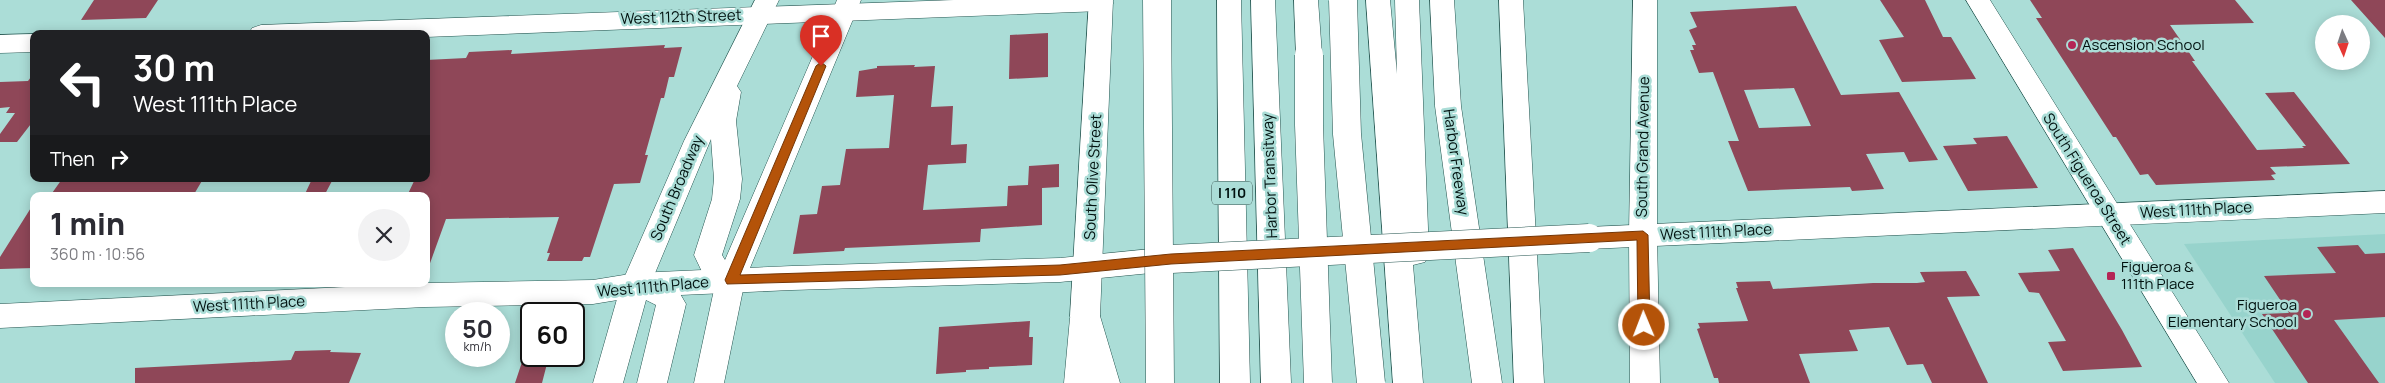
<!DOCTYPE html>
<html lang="en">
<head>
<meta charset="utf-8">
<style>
	:root { --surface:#fff; --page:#f2f2f3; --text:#2b2b33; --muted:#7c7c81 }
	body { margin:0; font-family:Manrope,sans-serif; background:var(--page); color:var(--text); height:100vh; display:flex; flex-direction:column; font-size:19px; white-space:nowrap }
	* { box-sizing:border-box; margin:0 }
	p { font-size:16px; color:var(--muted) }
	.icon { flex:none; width:28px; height:28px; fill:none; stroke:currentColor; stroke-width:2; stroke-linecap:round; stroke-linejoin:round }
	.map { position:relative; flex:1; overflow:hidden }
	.panel { position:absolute; left:30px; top:192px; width:400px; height:95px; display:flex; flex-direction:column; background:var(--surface); border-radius:10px; box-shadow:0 2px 12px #0003 }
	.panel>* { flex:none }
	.hud { position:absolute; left:30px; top:30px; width:400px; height:152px; border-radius:10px; box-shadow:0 2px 12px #0003; background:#202124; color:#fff; overflow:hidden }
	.needle { width:32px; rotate:177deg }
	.buttons { position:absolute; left:2315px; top:15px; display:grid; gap:10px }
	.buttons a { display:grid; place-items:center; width:55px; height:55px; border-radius:50%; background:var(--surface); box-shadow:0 2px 12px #0003; font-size:25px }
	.speed { position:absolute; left:445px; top:302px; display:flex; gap:10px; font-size:25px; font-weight:700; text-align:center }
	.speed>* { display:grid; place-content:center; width:65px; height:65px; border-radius:50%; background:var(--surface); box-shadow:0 2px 12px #0003; line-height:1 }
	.speed small { font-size:12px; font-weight:400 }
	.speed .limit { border:2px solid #111; border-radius:8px; background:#fff; color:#111 }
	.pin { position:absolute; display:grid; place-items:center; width:42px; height:42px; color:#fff; margin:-51px -21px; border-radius:50% 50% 50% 0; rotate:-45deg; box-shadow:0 0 5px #0007 }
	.pin .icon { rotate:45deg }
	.me { position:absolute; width:55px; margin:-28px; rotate:359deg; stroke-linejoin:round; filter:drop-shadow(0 0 4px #0008) }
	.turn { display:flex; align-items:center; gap:18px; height:105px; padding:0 20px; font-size:22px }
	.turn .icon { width:65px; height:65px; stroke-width:2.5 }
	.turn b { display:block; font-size:35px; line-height:42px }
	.then { display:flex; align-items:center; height:48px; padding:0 20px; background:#0003; gap:10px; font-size:19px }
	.round { display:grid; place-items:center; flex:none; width:52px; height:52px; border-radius:26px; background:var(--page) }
	.headline { display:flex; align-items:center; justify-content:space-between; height:85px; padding:0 20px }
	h1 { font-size:30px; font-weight:800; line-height:38px }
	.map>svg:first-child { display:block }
</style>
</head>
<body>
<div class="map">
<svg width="2385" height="383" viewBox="0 0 2385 383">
	<rect width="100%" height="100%" fill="#abddd7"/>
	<!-- built -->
	<path fill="#97d3cc" d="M2385 234V383H2275L2184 244Z"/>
	<!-- building -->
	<path fill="#8f4758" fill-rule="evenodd" d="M94 0H158L146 18 81 20Z
		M1880 0H1925L1943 37H1951L1976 79 1902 82 1879 40 1904 37Z
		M2030 0H2235L2254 23 2170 25 2195 61H2192L2257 150 2304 148 2302 146H2306L2265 93 2294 92 2350 164 2270 167 2276 174 2271 175 2275 180 2156 185 2148 174 2140 175 2116 137H2113L2036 18H2042Z
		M2351 0H2385V38Z
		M1796 6 1841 95 1899 92 1938 160 1909 162 1904 152 1866 154 1884 189 1852 191 1850 187 1748 191 1728 141H1739L1713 72 1699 73 1690 50H1694L1692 45H1696L1689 30 1697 27 1690 12ZM1794 88 1811 126 1759 128 1744 90Z
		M1048 33V77L1009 79 1010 35Z
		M665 45 664 48 682 47 674 77H669L664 98H661L645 155H648L640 183 614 184 590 257H584L582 261H547L550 253H547L559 217 446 219 429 266H426V196H407L415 179H426V60L466 58 469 52 512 50 511 54Z
		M915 65 914 67 935 66 931 107 953 106 951 145 967 144 966 163 928 165 923 210 1007 206 1008 186 1028 185 1029 166 1059 164V187L1042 188V225L981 229 980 242 845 248 844 251 793 254 800 215 817 214 822 186 840 185 846 149 889 148 894 95 856 97 859 71 877 68V66Z
		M34 73V120L17 142H0V134L15 113H6L10 107 0 108V82L28 81Z
		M2007 136 2038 188 1968 191 1943 146 1977 144 1973 138Z
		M62 179H203L193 196H50Z
		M312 179H333L324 196H304Z
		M34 203V268L0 269V257Z
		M2358 245 2365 254 2385 253V317L2334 320 2379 383H2308L2262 314 2289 313 2264 276 2336 273 2317 247Z
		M2073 248 2122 330 2142 367 2063 371 2048 342 2066 341 2039 293 2029 292 2018 273 2060 271 2048 250Z
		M1966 271 1980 296 1947 297 1988 383H1932L1923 364 1907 365 1889 327 1849 330 1858 351 1799 354 1810 383H1719L1718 378H1714L1697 329 1700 328 1698 323 1748 321 1736 288H1738L1736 282 1770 281 1773 289 1873 283H1917L1925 282 1920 272Z
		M1030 321 1029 337H1033L1032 365 989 367V369L966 370V372L936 374 939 327Z
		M331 350 330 352 361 353 349 383H135V368L291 360 295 351Z
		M524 356H549L542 383H515Z"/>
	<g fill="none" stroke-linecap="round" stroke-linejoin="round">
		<!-- minor casing -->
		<g stroke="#255550" stroke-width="1">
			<path id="minor" d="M954 0H1111L1113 3 1110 9 1101 11 426 37V34H249L252 28 261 25Z
				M34 34V52L0 53V35Z
				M2385 191V213L1589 249 1579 246 1575 238 1579 230 1589 227Z
				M1171 247 1181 251 1185 259 1181 267 1171 271 1060 282 792 290 636 297 593 304 425 307 0 328V304L426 283 593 280 636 273 792 266 1060 258Z
				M1085 306 1095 309 1100 318 1094 383H1064L1070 318 1075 309Z"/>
		</g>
		<!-- major casing -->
		<g stroke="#255550" stroke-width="1">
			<path id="major" d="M755 0H779L737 86 741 92 736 121 742 179 740 199 722 255 725 260 837 0H861L745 280 724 383H694L715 285 704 276 694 255 712 199 714 179 711 139 653 278 675 285 686 304 667 383H637L656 305 646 300 623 383H593L621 285 684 141Z
				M1089 0H1113L1100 316 1095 325 1085 328 1075 325 1070 316Z
				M1633 0H1657V235L1660 383H1630L1629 235Z
				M1966 0H1990L2229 383H2197Z"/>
		</g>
		<!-- highway casing -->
		<g stroke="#255550" stroke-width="1">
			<path id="highway" d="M1217 0H1241L1250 383H1220Z
				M1251 0H1275L1291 383H1261Z
				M1294 0H1318L1322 55 1318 61 1309 64 1300 61 1296 55Z
				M1366 0H1390L1397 74 1395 0H1419L1429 254 1425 262 1413 265 1423 383H1393Z
				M1430 0H1454L1461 106 1502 383H1472L1435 106Z
				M1499 0H1523L1544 383H1514Z
				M1085 304 1095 307 1100 316 1120 383H1090L1070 316 1075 307Z"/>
		</g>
		<!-- minor -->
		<use href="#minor" fill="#fff" fill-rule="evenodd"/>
		<!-- major -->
		<use href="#major" fill="#fff" fill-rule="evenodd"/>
		<!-- highway -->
		<use href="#highway" fill="#fff" fill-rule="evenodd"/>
		<!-- minor-bridge casing -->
		<g stroke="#255550" stroke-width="29" stroke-linecap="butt">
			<path id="minor-bridge" d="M1171 259 1589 238"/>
		</g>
		<!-- highway-bridge casing -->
		<g stroke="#255550" stroke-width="29" stroke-linecap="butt">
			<path id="highway-bridge" d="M1157 0 1160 383
				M1343 0 1347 134 1371 383
				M1309 55V125L1318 383"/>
		</g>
		<!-- minor-bridge -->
		<use href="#minor-bridge" stroke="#fff" stroke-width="28"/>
		<!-- highway-bridge -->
		<use href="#highway-bridge" stroke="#fff" stroke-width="28"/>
	</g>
	<!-- route -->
	<path fill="#b45309" stroke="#753606" d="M821 62 826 66 740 275 1060 265 1171 254 1643 231 1648 235 1650 325 1644 330 1638 325 1637 240 1171 264 1060 275 727 284 725 280 816 66Z"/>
	<!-- markers -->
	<g fill="#b42555" stroke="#abddd7" stroke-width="2">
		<circle cx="2072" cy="45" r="5"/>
		<rect x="2106" y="271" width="10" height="10" rx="2.5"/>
		<circle cx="2307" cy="314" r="5"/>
	</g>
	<g text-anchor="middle" stroke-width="5" stroke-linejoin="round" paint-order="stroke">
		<!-- shield labels -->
		<rect fill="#abddd7" stroke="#344e4b" stroke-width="1" x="1212" y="181.5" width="40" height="23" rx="4"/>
		<g font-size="14" font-weight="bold" fill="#01110f">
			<text x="1232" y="198">I 110</text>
		</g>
		<!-- street labels -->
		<g font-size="15" fill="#01110f" stroke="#abddd7">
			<text transform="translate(681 17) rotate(-2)" y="5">West 112th Street</text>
			<text transform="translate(1643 147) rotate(-89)" y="5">South Grand Avenue</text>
			<text transform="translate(1456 162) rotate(82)" y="5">Harbor Freeway</text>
			<text transform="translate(1270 176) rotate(-92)" y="5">Harbor Transitway</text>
			<text transform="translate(1093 177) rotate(-87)" y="5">South Olive Street</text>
			<text transform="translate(2087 179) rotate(58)" y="5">South Figueroa Street</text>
			<text transform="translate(677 188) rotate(-67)" y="5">South Broadway</text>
			<text transform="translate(2196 210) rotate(-3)" y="5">West 111th Place</text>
			<text transform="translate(1716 232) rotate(-3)" y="5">West 111th Place</text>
			<text transform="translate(653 287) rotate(-5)" y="5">West 111th Place</text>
			<text transform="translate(249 304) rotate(-3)" y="5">West 111th Place</text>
		</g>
		<!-- poi labels -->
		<g font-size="15" fill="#01110f" stroke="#abddd7" text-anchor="start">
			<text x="2082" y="50">Ascension School</text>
			<text x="2121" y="272">Figueroa &amp;<tspan x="2121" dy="17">111th Place</tspan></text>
			<text x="2297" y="310" text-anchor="end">Figueroa<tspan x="2297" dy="17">Elementary School</tspan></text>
		</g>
	</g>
</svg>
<div class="buttons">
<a><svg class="needle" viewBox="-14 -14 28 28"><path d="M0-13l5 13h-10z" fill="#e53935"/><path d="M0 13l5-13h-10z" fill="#7c7c81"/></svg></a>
</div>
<div class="speed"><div>50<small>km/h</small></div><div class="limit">60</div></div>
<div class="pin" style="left:821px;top:66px;background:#d93025"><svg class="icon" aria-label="arrive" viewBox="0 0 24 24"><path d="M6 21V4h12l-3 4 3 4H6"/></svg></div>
<svg class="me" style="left:1644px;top:325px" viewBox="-20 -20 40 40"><circle r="17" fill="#b45309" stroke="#fff" stroke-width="3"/><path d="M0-11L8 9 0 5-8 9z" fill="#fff"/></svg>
<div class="hud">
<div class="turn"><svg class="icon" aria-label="left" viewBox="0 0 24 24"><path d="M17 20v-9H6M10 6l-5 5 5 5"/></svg><div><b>30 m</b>West 111th Place</div></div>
<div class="then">Then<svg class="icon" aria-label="right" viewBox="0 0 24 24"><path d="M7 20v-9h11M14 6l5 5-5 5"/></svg></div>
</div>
<section class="panel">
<div class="headline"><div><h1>1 min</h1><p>360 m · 10:56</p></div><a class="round"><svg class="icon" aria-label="close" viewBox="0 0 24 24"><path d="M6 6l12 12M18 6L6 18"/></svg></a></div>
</section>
</div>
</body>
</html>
